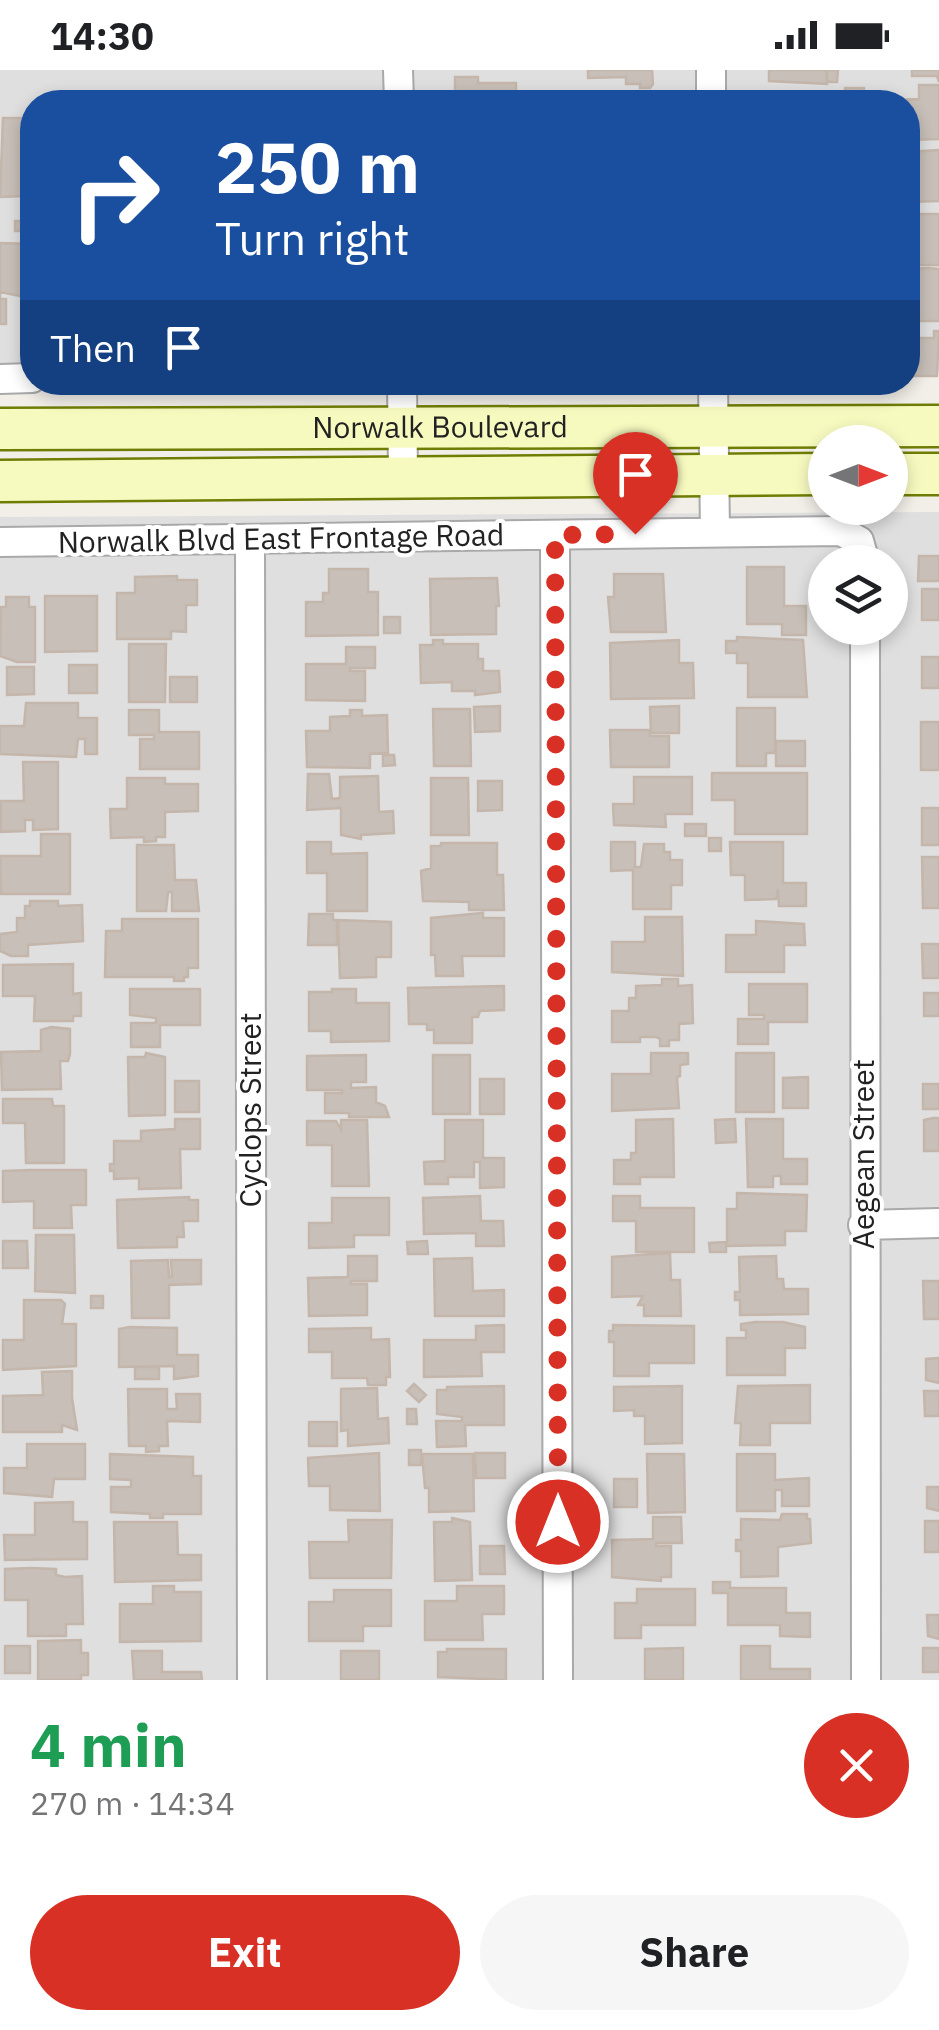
<!DOCTYPE html>
<html lang="en">
<head>
<meta charset="utf-8">
<style>
	:root { --surface:#fff; --page:#f6f6f6; --text:#202124; --muted:#757577; --accent:#d93025 }
	body { margin:0; font-family:"IBM Plex Sans",sans-serif; background:var(--page); color:var(--text); height:100vh; display:flex; flex-direction:column; font-size:38px; white-space:nowrap }
	* { box-sizing:border-box; margin:0 }
	p { font-size:32px; color:var(--muted) }
	.icon { flex:none; width:55px; height:55px; fill:none; stroke:currentColor; stroke-width:2; stroke-linecap:round; stroke-linejoin:round }
	.map { position:relative; height:1610px; overflow:hidden }
	.drawer { display:flex; flex-direction:column; background:var(--surface); flex:1 }
	.drawer>* { flex:none }
	.guide { position:absolute; left:20px; top:20px; width:900px; height:305px; border-radius:40px; box-shadow:0 5px 15px #0003; background:#1a4fa0; color:#fff; overflow:hidden }
	.needle { width:65px; rotate:90deg }
	.fabs { position:absolute; left:808px; top:355px; display:grid; gap:20px }
	.fabs a { display:grid; place-items:center; width:100px; height:100px; border-radius:50%; background:var(--surface); box-shadow:0 5px 15px #0003; font-size:50px }
	.pin { position:absolute; display:grid; place-items:center; width:85px; height:85px; color:#fff; margin:-102px -42px; border-radius:50% 50% 50% 0; rotate:-45deg; box-shadow:0 0 10px #0007 }
	.pin .icon { rotate:45deg }
	.me { position:absolute; width:110px; margin:-55px; rotate:0deg; stroke-linejoin:round; filter:drop-shadow(0 0 8px #0008) }
	.turn { display:flex; align-items:center; gap:35px; height:210px; padding:0 30px; font-size:45px }
	.turn .icon { width:130px; height:130px; stroke-width:2.5 }
	.turn b { display:block; font-size:70px; line-height:85px }
	.then { display:flex; align-items:center; height:95px; padding:0 30px; background:#0003; gap:20px; font-size:38px }
	.round { display:grid; place-items:center; flex:none; width:105px; height:105px; border-radius:52px; background:var(--page) }
	.summary { display:flex; align-items:center; justify-content:space-between; height:170px; padding:0 30px }
	h1 { font-size:60px; font-weight:700; line-height:75px; color:#1e9e55 }
	.primary-button { display:flex; gap:20px; margin-top:auto; padding:20px 30px }
	.primary-button a { flex:1; height:115px; border-radius:60px; background:var(--accent); color:#fff; font-size:40px; font-weight:700; line-height:115px; text-align:center }
	.primary-button a+a { background:var(--page); color:var(--text) }
	.status { display:flex; justify-content:space-between; align-items:center; height:70px; padding:0 50px; background:var(--surface); direction:ltr }
	.status svg { height:28px; fill:currentColor }
	.map>svg:first-child { display:block }
</style>
</head>
<body>
<div class="status"><b>14:30</b><svg viewBox="0 0 49 12"><path d="M0 12V9h3v3zM5 12V6h3v6zM10 12V3h3v9zM15 12V0h3v12zM26 1h20v11H26zM47 4h2v5h-2z"/></svg></div>
<div class="map">
<svg width="939" height="1610" viewBox="0 0 939 1610">
	<rect width="100%" height="100%" fill="#f2efe9"/>
	<!-- residential -->
	<path fill="#e0dfdf" fill-rule="evenodd" d="M0 0H939V303L908 302V32H32V294H0Z
		M939 442V1610H0V447ZM825 492H890V558H825Z"/>
	<!-- building -->
	<path fill="#c7bfb8" stroke="#c4b6ab" stroke-width="2.5" d="M588 0H652L653 14 650 18H640V14H626V7L588 8Z
		M769 0H826L827 14 769 11Z
		M827 0H838L837 12H827Z
		M912 0H939V12L937 6H912Z
		M455 7H478V13H516V29H531V32H455Z
		M919 15H939V69L908 70V32H893V30L919 29Z
		M845 18H864V30H845Z
		M617 23 651 26V32H613L612 26Z
		M825 24V32H771V25Z
		M579 28H601V32H579Z
		M3 48H29L31 106H24V126L0 127Z
		M939 80V131L908 132V82Z
		M25 133 32 134V147H25Z
		M908 144H939V195H908Z
		M15 151H32V161H15Z
		M0 173 32 174 31 224 20 226 0 222V229H6V254H0Z
		M928 198 939 199V251H910V199Z
		M934 261H939L937 306H908V268H934Z
		M869 312H882L883 320 869 321Z
		M919 486H939V511H918Z
		M747 497H784V536H806V565H782V554H747Z
		M329 499H368V522H378V565L306 566V532H323V523H329Z
		M614 504H663L666 562H611L608 527H614Z
		M177 506V510H197V535H186V562L171 561V569H117V523H135V507Z
		M497 508 499 536H496V564L431 565 430 509Z
		M922 519H939V550H922Z
		M45 526H97V581L45 582Z
		M6 527H29V537H35V592H17L0 586 1 537H6Z
		M384 547H400V563H384Z
		M737 567 803 570 807 627H748V593H737V583H726V571H737Z
		M433 570H443V574H478V589H483V601H499L500 622 475 625V621H452V612L421 613 420 575H433Z
		M679 570V593H693L694 628 611 629 610 573Z
		M129 574H166L165 632H129Z
		M346 577H375V598H350V601H365V631L306 630V594H346Z
		M922 587H939V618H922Z
		M69 595H97V623H69Z
		M7 597H34V624L7 625Z
		M170 607H197V632H170Z
		M26 633H78V648H97V684H85V669H78L76 687 0 684V656H24Z
		M500 636V661L475 662 474 637Z
		M679 636V663H651L650 637Z
		M737 638H775V683H766V696H737Z
		M433 639H470L471 696H434Z
		M129 640H159V662H199V699H140V669H154V665H129Z
		M350 640H362V646L387 645 388 683 370 684V698L307 697 306 661H330V647L350 646Z
		M921 652H939V700H921Z
		M610 660H650V666H669V697H611Z
		M776 671H805V696H776Z
		M383 685H394L395 695 383 696Z
		M23 692H58V759L33 760V750H25V761L1 762V731H24Z
		M712 703H807V764H735V730H712Z
		M308 704H329L332 729 340 728V707L378 706 379 742 393 741 394 763 361 765V769L341 765V738L307 740Z
		M634 707H692V744H665L666 757 614 755 613 734H634Z
		M127 708H165V714H198V741L165 742V767H156V771L144 772V767L111 768 110 739H127Z
		M431 708H468L469 765H431Z
		M478 711H502V740L478 741Z
		M922 738H939V775H922Z
		M685 754H706V766H685Z
		M41 764H70V824H1L0 786H41Z
		M709 768H721V781H709Z
		M307 772H331V784L367 783V841H327V803H307Z
		M611 772H635V797H641L644 774H664V782H670V790H682V815H671V839H633V800L611 801Z
		M730 772H783V813H806V836H779L778 819 776 829 745 830V805H731Z
		M441 773H497V805H503L504 840H469V832L423 831 421 801 431 798V776H441Z
		M137 775H174L175 810H196L199 841H172V822H168L166 841H137Z
		M922 787H939V838H923Z
		M30 831H58V836L82 835 83 871 28 875V886H11L0 881V864L17 862V848H25V836H30Z
		M483 843V848H504V886H462L463 906H436L435 885H431V848Z
		M309 844H333V850H337V875H308Z
		M645 847H682L683 906 612 902V872H645Z
		M122 849H198V898H188V907H184V911H174V907H105L106 861H122Z
		M338 850 391 852V887H376V907L340 908Z
		M756 851 804 854 805 875H784V902H726V865H756Z
		M922 874H939V908H923Z
		M73 894V924L81 923V946H73V951H34L35 926H3V895Z
		M662 909H678V916L692 915 693 953 679 954V970H669V976H660V969L656 967H640V972H612V941H629V928H636V916L662 915Z
		M749 914H807V952H768V974H738V949H764V945H749Z
		M504 916V940L480 941 478 947H472V973H434V960H427V954H409L408 918Z
		M130 919H200V955H160V977H131V953H156V948L130 945Z
		M332 919H356V933H389V971L331 972V961H309V922H332Z
		M924 923H939V946H924Z
		M51 957 70 959V984L68 991H60L61 1019 2 1020 1 982 41 981V960Z
		M146 983 165 987V1045L129 1046 128 987H145Z
		M651 983H688V994L680 995V1006L677 1007 679 1038 612 1041V1004H651Z
		M736 983H774V1042H736Z
		M366 985V1012H351V1018L376 1017V1032L385 1036 389 1047H349V1043H325V1023H342V1020H307V986Z
		M433 985H470V1044H433Z
		M808 1007V1038H783V1008Z
		M480 1009H504V1044H480Z
		M175 1011H199V1042H175Z
		M923 1014H939V1039H923Z
		M3 1029H52L53 1036H64V1093H26L25 1053H3Z
		M933 1048H939V1081H924V1050Z
		M175 1049H200V1079H180L181 1118 139 1119V1108L114 1109V1101H110V1094H114V1071H141V1061L175 1059Z
		M673 1049 674 1107H640V1114H614V1090H631V1083H636V1050Z
		M735 1049 736 1072 716 1073 715 1050Z
		M746 1049H783V1089H807V1114H781V1106H773V1117H748Z
		M341 1050H367L369 1116H332V1075H307V1051H336L341 1060Z
		M445 1050H483V1088H504V1117L480 1118V1092H474V1107H448V1114H425L424 1092 445 1091Z
		M30 1100H86V1135H71L72 1158H34V1131L3 1132V1101Z
		M737 1123 807 1125 806 1161H785V1175L727 1176V1139H737Z
		M480 1126 481 1151H503L504 1176H476V1163L424 1164 423 1128Z
		M613 1126H640V1138H694V1182H636V1151H613Z
		M189 1127V1130H198V1151H183L184 1167H177V1177L118 1178 117 1130Z
		M332 1128H389V1165H354V1177L309 1178V1153H332Z
		M36 1165H74L75 1223 35 1221Z
		M3 1171H27L28 1198H3Z
		M427 1171 428 1184H408L407 1172Z
		M726 1172V1182H710L709 1173Z
		M670 1183 671 1210H680L681 1246H644V1235H638L643 1226 612 1227V1187Z
		M348 1186H377V1211H351V1214H367V1245L309 1246 308 1208 348 1207Z
		M776 1186 777 1209H783L784 1219H808V1244L740 1245V1230H735V1222H740L739 1187Z
		M472 1188 473 1221 504 1220V1246H435L434 1189Z
		M168 1190 169 1207 172 1206 171 1190H201V1214L169 1215V1248H132L131 1191Z
		M923 1211H939V1249H924Z
		M91 1226H103V1238H91Z
		M24 1230H61L65 1234 62 1254H76V1296L3 1300V1270H24Z
		M755 1252H783L805 1257V1278H785V1305H727V1268H746V1260H741V1254Z
		M504 1255V1282H481L482 1306 424 1307V1270H476V1256Z
		M613 1255 694 1256V1293H649V1306H614V1272H609V1261H613Z
		M130 1257 177 1258V1285H198V1306L174 1309V1296L119 1297V1259Z
		M371 1258V1270L389 1269 390 1307H386V1315H368L367 1308H332V1282H309V1259Z
		M939 1288V1313L926 1310V1289Z
		M135 1297H159V1309H135Z
		M72 1301V1328L77 1360 62 1355V1362H3V1326L43 1325 42 1302Z
		M414 1314 426 1325 419 1332 407 1321Z
		M810 1315V1353H770V1375H740L741 1353H735L738 1316Z
		M504 1316V1355H465L466 1376 437 1377 436 1351H462V1347L437 1344V1320H447V1317Z
		M682 1316V1373L645 1374V1346H634V1340L614 1341V1317Z
		M377 1318 378 1349 388 1348 389 1373 348 1376V1360L341 1361V1319Z
		M128 1319H167V1339H177L176 1324H200V1352L167 1351 168 1376H159V1381L146 1382V1376H129Z
		M924 1321H939V1346H925Z
		M407 1339H416L417 1354H407Z
		M309 1352H337V1376H309Z
		M27 1374H85V1409H54L52 1427 4 1423V1398H27Z
		M409 1380H421V1395H409Z
		M379 1383 380 1441 330 1440V1416H309L308 1388Z
		M475 1383H505V1408H476Z
		M110 1384 193 1387V1406H201V1444H163V1448H150V1444L111 1442V1417H131V1410L110 1409Z
		M422 1384H473L474 1441 429 1442V1418H425Z
		M647 1384H684L685 1442 648 1443Z
		M737 1384H775V1410L809 1408V1436H782V1420H775V1441H737Z
		M614 1409H637V1437H614Z
		M927 1417H939V1441L927 1438Z
		M73 1432V1452H87V1489L5 1490 4 1465H35V1433Z
		M782 1444H807V1449H810L811 1473 778 1477V1506L741 1507V1481H736V1470H741V1449L780 1450Z
		M653 1447H681L682 1473H656V1476H671V1507H661V1511L612 1507V1470L653 1469Z
		M452 1448 470 1452 472 1510 435 1511 434 1452H452Z
		M348 1450H392L391 1508H310L309 1472H349Z
		M925 1451H939V1482H925Z
		M114 1452H177L178 1485H201V1510L115 1512Z
		M480 1476H504L505 1504H480Z
		M31 1498 56 1499V1505L65 1507 82 1506 83 1554H66V1566H28V1530H5V1499Z
		M713 1512H730V1518H786V1543H810V1567L780 1566V1555H728V1523H713Z
		M153 1516H174V1522H201V1571L120 1572V1534H153Z
		M457 1516H504V1544H482L483 1570H425V1531H457Z
		M637 1519H695V1555H641V1568H615V1533H637Z
		M334 1520H391V1556H363V1571H309V1532H334Z
		M927 1545H939V1569L928 1566Z
		M81 1570V1583H88V1605H81V1610H38V1571Z
		M5 1576H30V1603H5Z
		M741 1576H770V1599H810V1610H741Z
		M683 1578V1610H645V1579Z
		M923 1578H939V1602H923Z
		M447 1579H506V1610L438 1607V1582H447Z
		M132 1581H162V1602H201L202 1610H134Z
		M341 1581H379V1610H341Z"/>
	<g fill="none" stroke-linecap="round" stroke-linejoin="round">
		<!-- minor casing -->
		<g stroke="#a9a9a9" stroke-width="32">
			<path id="minor" d="M398 0 399 32
				M711 0V32
				M0 309 32 308
				M402 312 403 406
				M713 312 715 462
				M555 465 558 1610
				M250 470 252 1610
				M0 472 841 461 859 471 865 492
				M865 558 866 1610
				M863 1155 939 1153"/>
		</g>
		<!-- secondary casing -->
		<g stroke="#707d05" stroke-width="45">
			<g id="secondary">
				<path id="s1" d="M0 359 939 356"/>
				<path d="M890 404H939"/>
				<path d="M0 411 825 404"/>
			</g>
		</g>
		<!-- minor -->
		<use href="#minor" stroke="#fff" stroke-width="28"/>
		<!-- secondary -->
		<use href="#secondary" stroke="#f7fabf" stroke-width="40"/>
	</g>
	<g fill="none" stroke-linecap="round" stroke-linejoin="round">
		<!-- route -->
		<path stroke="#d93025" stroke-width="18" stroke-dasharray="0 32.4" d="M558 1452 555 465 635 464"/>
	</g>
	<g text-anchor="middle" stroke-width="8" stroke-linejoin="round" paint-order="stroke">
		<!-- street labels -->
		<g font-size="30" fill="#222" stroke="#fff">
			<text dy="10" stroke="none"><textPath href="#s1" startOffset="440">Norwalk Boulevard</textPath></text>
			<text transform="translate(281 469) rotate(-1)" y="10">Norwalk Blvd East Frontage Road</text>
			<text transform="translate(251 1040) rotate(-90)" y="10">Cyclops Street</text>
			<text transform="translate(864 1084) rotate(-90)" y="10">Aegean Street</text>
		</g>
	</g>
</svg>
<div class="fabs">
<a><svg class="needle" viewBox="-14 -14 28 28"><path d="M0-13l5 13h-10z" fill="#e53935"/><path d="M0 13l5-13h-10z" fill="#757577"/></svg></a>
<a><svg class="icon" aria-label="layers" viewBox="0 0 24 24"><path d="M12 4l9 5-9 5-9-5zM3 14l9 5 9-5"/></svg></a>
</div>
<div class="pin" style="left:635px;top:464px;background:#d93025"><svg class="icon" aria-label="arrive" viewBox="0 0 24 24"><path d="M6 21V4h12l-3 4 3 4H6"/></svg></div>
<svg class="me" style="left:558px;top:1452px" viewBox="-20 -20 40 40"><circle r="17" fill="#d93025" stroke="#fff" stroke-width="3"/><path d="M0-11L8 9 0 5-8 9z" fill="#fff"/></svg>
<div class="guide">
<div class="turn"><svg class="icon" aria-label="right" viewBox="0 0 24 24"><path d="M7 20v-9h11M14 6l5 5-5 5"/></svg><div><b>250 m</b>Turn right</div></div>
<div class="then">Then<svg class="icon" aria-label="arrive" viewBox="0 0 24 24"><path d="M6 21V4h12l-3 4 3 4H6"/></svg></div>
</div>
</div>
<section class="drawer">
<div class="summary"><div><h1>4 min</h1><p>270 m · 14:34</p></div><a class="round" style="background:#d93025;color:#fff"><svg class="icon" aria-label="close" viewBox="0 0 24 24"><path d="M6 6l12 12M18 6L6 18"/></svg></a></div>
<div class="primary-button"><a>Exit</a><a>Share</a></div>
</section>
</body>
</html>
